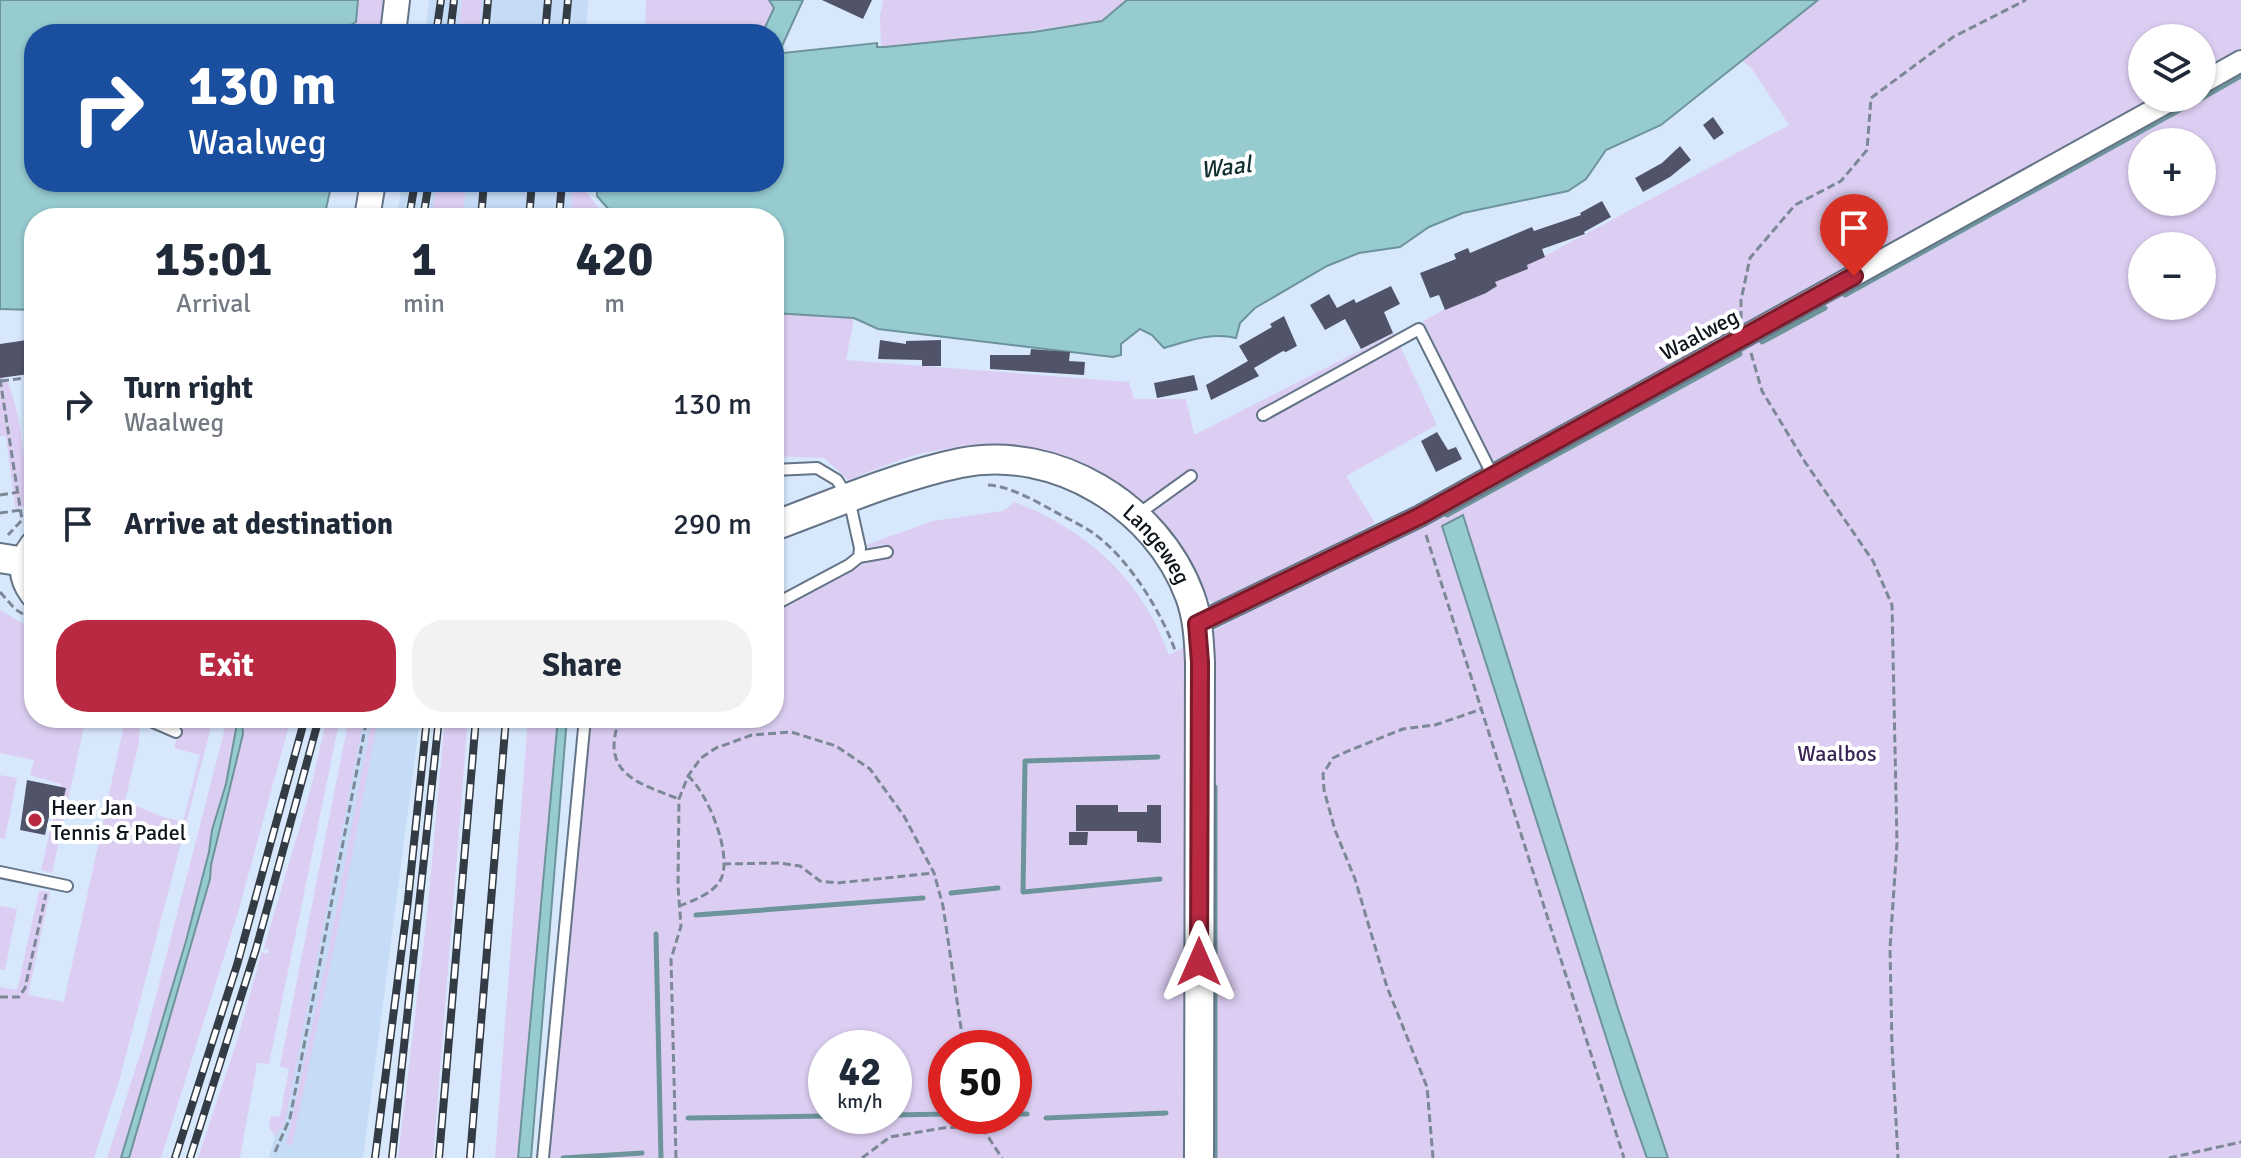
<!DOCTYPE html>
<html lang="en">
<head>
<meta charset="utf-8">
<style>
	:root { --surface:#fff; --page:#f2f2f3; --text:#1f2937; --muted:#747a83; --accent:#ba2942 }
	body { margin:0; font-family:Signika,sans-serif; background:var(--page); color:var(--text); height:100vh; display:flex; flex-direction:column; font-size:30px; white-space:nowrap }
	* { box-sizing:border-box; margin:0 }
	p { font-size:26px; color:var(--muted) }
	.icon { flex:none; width:44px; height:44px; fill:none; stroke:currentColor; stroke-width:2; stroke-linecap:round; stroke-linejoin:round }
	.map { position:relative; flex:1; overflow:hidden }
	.details { position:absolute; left:24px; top:208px; width:760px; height:520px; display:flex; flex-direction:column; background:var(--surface); border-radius:32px; box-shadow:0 2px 6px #0004 }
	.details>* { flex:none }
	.top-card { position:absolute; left:24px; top:24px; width:760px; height:168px; border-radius:32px; box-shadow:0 2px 6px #0004; background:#1a4fa0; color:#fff; overflow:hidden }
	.fabs { position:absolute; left:2128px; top:24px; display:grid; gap:16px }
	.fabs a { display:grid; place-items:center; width:88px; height:88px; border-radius:50%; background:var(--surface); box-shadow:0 2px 6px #0004; font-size:40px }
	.speed { position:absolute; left:808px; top:1030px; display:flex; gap:16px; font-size:40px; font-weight:700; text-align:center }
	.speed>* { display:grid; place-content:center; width:104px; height:104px; border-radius:50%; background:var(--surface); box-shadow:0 2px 6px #0004; line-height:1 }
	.speed small { font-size:20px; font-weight:400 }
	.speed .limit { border:12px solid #d22; background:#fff; color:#111 }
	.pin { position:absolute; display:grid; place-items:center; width:68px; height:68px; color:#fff; margin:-82px -34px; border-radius:50% 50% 50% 0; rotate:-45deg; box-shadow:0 0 8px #0007 }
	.pin .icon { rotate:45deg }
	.me { position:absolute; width:88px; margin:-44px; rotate:0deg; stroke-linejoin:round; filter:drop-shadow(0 0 6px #0008) }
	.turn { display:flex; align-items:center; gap:28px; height:168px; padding:0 32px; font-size:36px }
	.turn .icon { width:104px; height:104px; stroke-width:2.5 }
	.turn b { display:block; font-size:56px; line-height:68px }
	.eta { display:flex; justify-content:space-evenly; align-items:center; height:136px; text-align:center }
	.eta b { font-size:48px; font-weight:700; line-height:56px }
	.cta { display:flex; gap:16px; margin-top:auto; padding:16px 32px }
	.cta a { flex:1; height:92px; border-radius:32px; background:var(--accent); color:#fff; font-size:32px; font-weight:700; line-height:92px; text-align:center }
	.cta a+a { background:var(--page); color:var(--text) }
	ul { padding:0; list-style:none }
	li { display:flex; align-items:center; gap:24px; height:120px; padding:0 32px }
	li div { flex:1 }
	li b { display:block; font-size:30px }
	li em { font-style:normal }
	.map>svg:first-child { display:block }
</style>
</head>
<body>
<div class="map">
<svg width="2241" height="1158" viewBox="0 0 2241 1158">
	<rect width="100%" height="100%" fill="#d7e8fd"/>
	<!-- built -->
	<path fill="#c5dbf6" d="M429 0H588L586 34H425Z
		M403 182H574L570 218H396Z
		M357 718H420L363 1158H269L280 1118Z"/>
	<!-- green -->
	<path fill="#dccef2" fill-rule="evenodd" d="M358 0H393L388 34H347V28L356 22Z
		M462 0H482L479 34H458Z
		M646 0H769L774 7 762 34H645Z
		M883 0H1127L1102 21 964 40 881 47 880 16Z
		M1818 0H2241V48L2202 70V38H2142V98H2152L1499 459 1490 460 1423 321 1789 125 1752 69 1742 60Z
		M2241 72V1158H547L590 718H774V609L819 585 888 553 884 544 870 548 866 545 933 521 1003 511 1015 502C1089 531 1142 580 1169 655L2193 98H2202V93ZM2142 142H2202V202H2142ZM2142 246H2202V306H2142ZM826 1048H894V1116H826ZM946 1048H1014V1116H946Z
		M437 182H466L463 218H431Z
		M574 182H579L606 218H570Z
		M774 313 854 318 846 360 1129 382 1134 399H1186L1194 435 1394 333 1437 425 1346 476 1375 523 1241 595 1214 603 1204 596C1189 573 1176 545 1158 523 1101 455 1009 433 924 453 898 459 873 471 848 480L824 458 774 456Z
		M0 371C22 395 25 472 29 506L15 508 6 436H0Z
		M0 610 34 630V718H86L52 873 41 870 61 784 30 775 34 760 0 753Z
		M182 718H209L210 731 120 1078 94 1158H0V987L17 990 39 891 50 892 28 995 64 1002 125 720 140 726 139 742 125 801 160 816 183 822 200 755 174 748Z
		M223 718H291L239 909 161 1158H107L144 1042 225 728Z
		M327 718H340L269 1064 257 1063 240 1158H198L236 1044 262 952 268 954 269 950 264 948 309 795Z
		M349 718H364L286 1117 283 1127 275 1136 269 1127 271 1116 280 1117 289 1069 280 1066Z
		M372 718H378L339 924 292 1145H286L329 948Z
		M445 718H468L433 1158H398L427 915Z
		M528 718H558L518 1158H495Z
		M0 775 17 778 5 839 0 838Z
		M0 906 17 909 5 970 0 969Z"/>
	<!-- water -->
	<path fill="#96cbd0" stroke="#6d949a" stroke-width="2" d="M0 0H358L356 22 347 27V34H34V182H332L324 218H34V310L0 309Z
		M769 0H803L782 46 783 53 877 43V47H885L1034 32 1102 21 1127 0H1818L1661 125 1606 150 1586 179 1568 191 1463 213 1429 227 1400 247 1359 253 1327 266 1255 308 1240 323 1236 338C1211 332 1188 341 1164 348L1152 335 1140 329 1121 344V355L1113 357 878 329 854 318 774 313V218H612V213L597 196V190L602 187 601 182H774V34H762L774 8Z
		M1463 515 1619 1012 1668 1158H1647L1623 1090 1442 526Z
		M238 718H242L243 734 211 865 210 879 129 1158H121L186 941 209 852 212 830 226 784Z
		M558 718H567L531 1158H518Z"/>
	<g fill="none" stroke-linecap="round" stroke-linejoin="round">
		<!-- stream -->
		<path stroke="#6d949a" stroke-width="5" d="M2202 98 2241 76
			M1845 295 2201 98
			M1762 342 1825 308
			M1447 515 1740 354
			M1158 757 1025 761 1023 892 1160 879
			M951 893 998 888
			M696 915 923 898
			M656 934 661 1158
			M1014 1114H1027
			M894 1115 946 1114
			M688 1118 826 1116
			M1046 1118 1166 1113
			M563 1158 642 1153
			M1215 1158V787"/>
	</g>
	<!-- building -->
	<path fill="#515469" d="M822 0H872L863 19Z
		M1713 117 1724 133 1714 140 1703 125Z
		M1680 146 1691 160 1670 177 1643 192 1635 178 1662 163Z
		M1602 201 1611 217 1584 232 1585 234 1542 249 1545 257 1527 265 1528 269 1495 282 1497 286 1486 293 1445 310 1439 295 1430 298 1420 273 1456 259 1454 254 1468 248 1470 253 1532 227 1534 231 1581 215 1580 213Z
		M1391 286 1400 304 1384 312 1393 333 1361 349 1345 319 1325 330 1310 305 1329 294 1337 308 1354 299 1356 303Z
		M1284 316 1297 346 1286 352 1283 351 1254 368 1259 376 1211 400 1206 385 1248 361 1239 346 1272 327 1270 324Z
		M34 339V371H29V374L0 378V344Z
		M880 340 906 344V341L941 340V366H922V360L878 359Z
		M1031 349 1070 352 1069 361 1085 362 1084 375 990 369V355H1030Z
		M1194 375 1198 390 1157 398 1154 383Z
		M1437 432 1448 450 1456 447 1462 459 1436 472 1421 441Z
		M27 780 66 788 60 814 50 812 45 835 20 830Z
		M1076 805H1118V812H1147V805H1161V843L1137 842V831H1076Z
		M1069 832H1088L1087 845H1069Z"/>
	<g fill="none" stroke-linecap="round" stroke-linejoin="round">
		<!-- service casing -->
		<g stroke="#647486" stroke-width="14">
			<path id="service" d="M1263 415 1419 329 1493 476
				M774 470 817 468 837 480 849 499 860 548 859 557 849 565 774 605
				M1137 515 1191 476
				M859 557 887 552
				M144 718 176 732
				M0 872 67 886
				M543 1158 585 718"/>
		</g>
		<!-- minor casing -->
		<g stroke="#647486" stroke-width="24">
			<path id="minor" d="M2202 83 2241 61
				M1197 624 1420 516 2175 98"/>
		</g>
		<!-- tertiary casing -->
		<g stroke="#647486" stroke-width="28">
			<path id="tertiary" d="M393 34 397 0
				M367 218 373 182"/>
		</g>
		<!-- secondary casing -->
		<g stroke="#647486" stroke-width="32">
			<g id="secondary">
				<path id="s1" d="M774 526C833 504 898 476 960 463 1055 444 1157 506 1190 596 1198 618 1199 640 1200 662L1199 1158"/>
				<path d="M34 546C22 562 22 577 34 593"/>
				<path d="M0 558 25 562"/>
			</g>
		</g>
		<!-- path -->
		<path stroke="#7c8896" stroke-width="3" stroke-dasharray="8 4" stroke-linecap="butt" d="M1741 319V300L1750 258 1795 205 1841 181 1867 150 1871 98 1953 37 2026 0
			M1751 353 1762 391 1805 462 1873 561 1892 605 1897 843 1890 948 1892 1046 1898 1158
			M0 379 22 520 8 535
			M1 381 34 377
			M988 485C1008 486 1032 499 1050 509 1064 517 1080 524 1093 533 1129 558 1162 613 1176 653
			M0 495 19 492
			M0 513 21 510
			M1426 535 1624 1158
			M0 592 15 609 34 621
			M620 718C599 773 637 783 679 799
			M723 864 779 863 800 866 820 881 837 883 934 873
			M679 906C693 901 714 893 721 879 733 854 707 792 688 776
			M0 997H19L25 988 46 894
			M978 1116 981 1126 1002 1158
			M275 1152 290 1118 367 718
			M676 1158 671 959 681 926 678 886 679 799 688 776 701 758 716 748 752 735 791 732 836 746 870 769 904 816 934 873 943 906 964 1048
			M862 1158 890 1137 943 1128 981 1126
			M1433 1158 1427 1087 1387 987 1355 879 1335 830 1324 790 1323 774 1333 758 1348 751 1403 729 1435 725 1482 709
			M2169 1158 2241 1142"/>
		<!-- service -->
		<use href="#service" stroke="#fff" stroke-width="10"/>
		<!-- minor -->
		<use href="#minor" stroke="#fff" stroke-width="20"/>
		<!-- tertiary -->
		<use href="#tertiary" stroke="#fff" stroke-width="24"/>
		<!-- secondary -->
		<use href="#secondary" stroke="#fff" stroke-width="28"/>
		<!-- rail casing -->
		<g stroke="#333b45" stroke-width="8">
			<path id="rail" d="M436 34 441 0
				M450 34 454 0
				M485 34 488 0
				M545 34 548 0
				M565 34 568 0
				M409 218 415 182
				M423 218 429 182
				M481 218 484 182
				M529 218 532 182
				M559 218 562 182
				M175 1158 237 965 305 718
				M190 1158 256 949 319 718
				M375 1158 408 900 427 718
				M392 1158 439 718
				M439 1158 476 718
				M470 1158 506 718"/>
		</g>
		<!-- rail -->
		<use href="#rail" stroke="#fff" stroke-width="5" stroke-dasharray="15" stroke-linecap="butt"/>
	</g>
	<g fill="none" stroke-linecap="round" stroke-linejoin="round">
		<!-- route casing -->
		<g stroke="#791b2b" stroke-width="20">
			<path id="route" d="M1199 962 1200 662 1197 624 1420 516 1854 276"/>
		</g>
		<!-- route -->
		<use href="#route" stroke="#ba2942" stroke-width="14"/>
	</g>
	<!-- markers -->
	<circle fill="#ba2942" stroke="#fff" stroke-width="3" cx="35" cy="820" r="8"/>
	<g text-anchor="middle" stroke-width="8" stroke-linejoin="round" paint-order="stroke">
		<!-- street labels -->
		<g font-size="22" fill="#0e141b" stroke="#fff">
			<text transform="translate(1699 334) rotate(-28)" y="8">Waalweg</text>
			<text dy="8" stroke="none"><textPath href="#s1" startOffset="422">Langeweg</textPath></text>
		</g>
		<!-- park labels -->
		<g font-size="22" fill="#3a2555" stroke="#fff">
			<text x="1837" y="761">Waalbos</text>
		</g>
		<!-- poi labels -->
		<g font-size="22" fill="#0e141b" stroke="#fff" text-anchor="start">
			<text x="51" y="815">Heer Jan<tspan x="51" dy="25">Tennis &amp; Padel</tspan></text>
		</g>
		<!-- water labels -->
		<g font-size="24" font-style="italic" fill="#132f31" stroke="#fff">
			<text transform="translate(1226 167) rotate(-7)" y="8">Waal</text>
		</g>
	</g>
</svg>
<div class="fabs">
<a><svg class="icon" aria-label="layers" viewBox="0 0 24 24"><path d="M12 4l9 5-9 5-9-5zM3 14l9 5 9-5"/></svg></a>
<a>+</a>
<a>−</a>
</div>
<div class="speed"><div>42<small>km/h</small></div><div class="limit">50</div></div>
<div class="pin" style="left:1854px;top:276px;background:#d93025"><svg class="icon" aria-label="arrive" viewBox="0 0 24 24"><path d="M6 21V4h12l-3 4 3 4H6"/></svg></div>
<svg class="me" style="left:1199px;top:962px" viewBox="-20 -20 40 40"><path d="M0-17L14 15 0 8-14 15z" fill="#ba2942" stroke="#fff" stroke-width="4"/></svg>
<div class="top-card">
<div class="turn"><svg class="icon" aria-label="right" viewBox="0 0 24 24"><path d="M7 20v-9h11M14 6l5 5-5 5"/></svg><div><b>130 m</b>Waalweg</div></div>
</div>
<section class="details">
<div class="eta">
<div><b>15:01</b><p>Arrival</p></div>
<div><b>1</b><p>min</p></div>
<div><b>420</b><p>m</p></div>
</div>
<ul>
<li><svg class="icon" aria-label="right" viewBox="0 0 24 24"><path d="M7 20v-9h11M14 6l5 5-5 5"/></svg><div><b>Turn right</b><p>Waalweg</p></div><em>130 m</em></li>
<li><svg class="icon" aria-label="arrive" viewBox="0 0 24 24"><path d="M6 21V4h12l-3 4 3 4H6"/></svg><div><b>Arrive at destination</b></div><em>290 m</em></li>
</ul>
<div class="cta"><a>Exit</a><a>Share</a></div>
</section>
</div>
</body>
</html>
